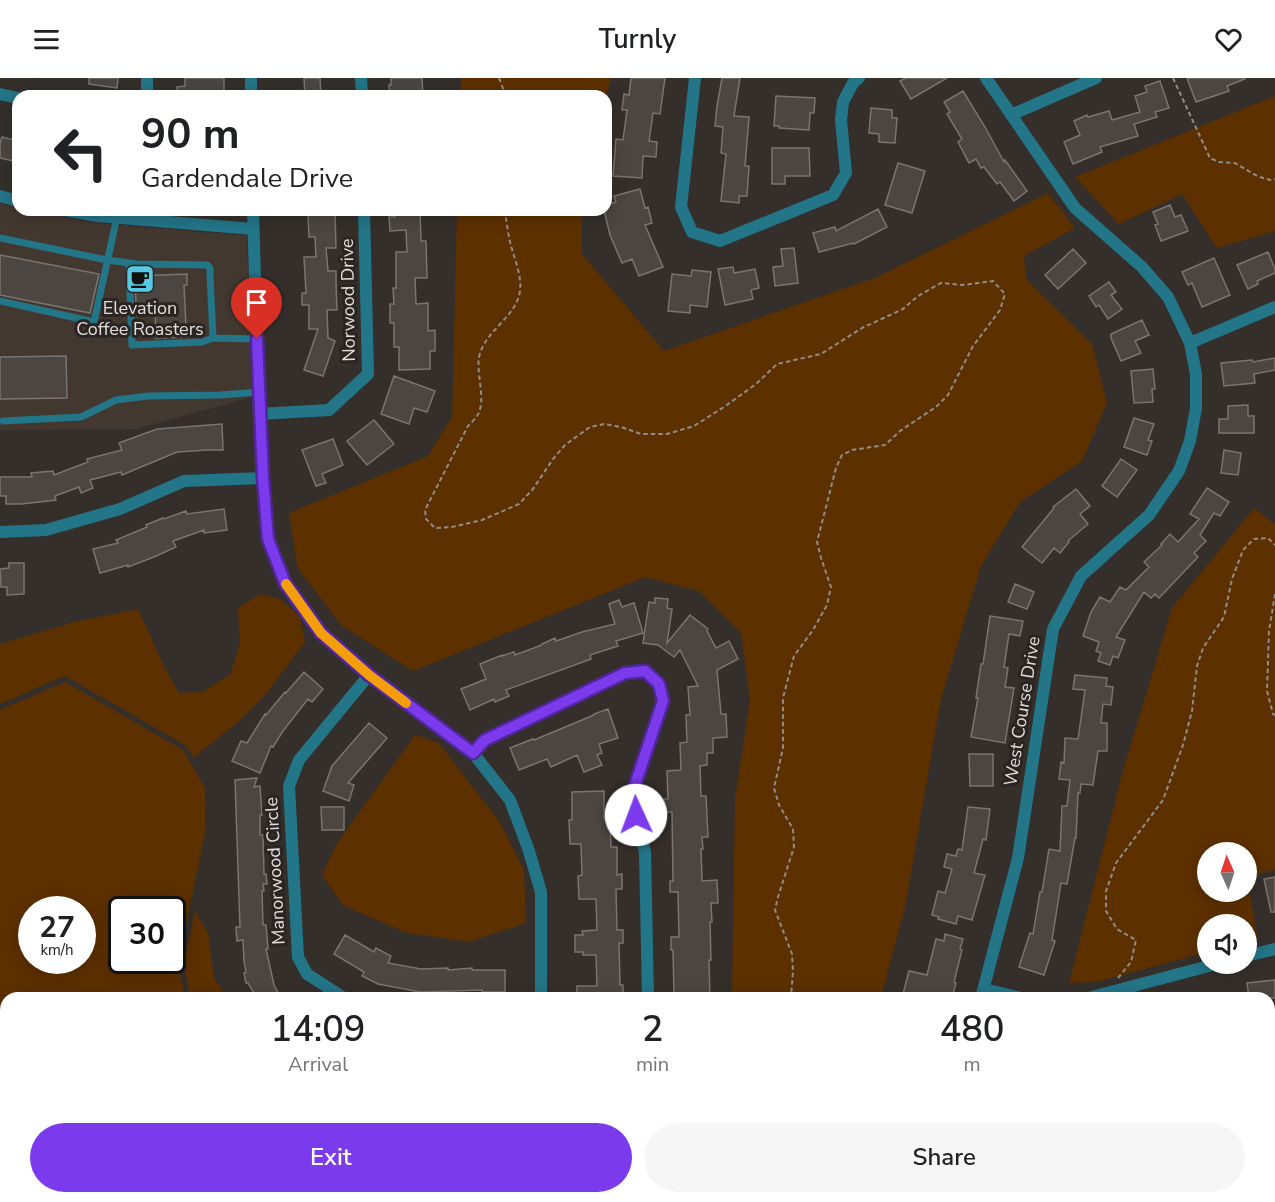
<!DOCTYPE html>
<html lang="en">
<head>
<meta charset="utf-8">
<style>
	:root { --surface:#fff; --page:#f6f6f6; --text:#202124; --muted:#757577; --accent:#7c3aed }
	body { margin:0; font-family:"Nunito Sans",sans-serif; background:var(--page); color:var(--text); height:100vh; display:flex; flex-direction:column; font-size:22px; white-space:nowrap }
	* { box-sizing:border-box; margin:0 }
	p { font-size:20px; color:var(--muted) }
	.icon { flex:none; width:33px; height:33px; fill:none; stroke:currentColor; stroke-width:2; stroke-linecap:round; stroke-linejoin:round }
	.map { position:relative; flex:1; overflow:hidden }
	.sheet { position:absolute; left:0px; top:914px; width:1275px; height:212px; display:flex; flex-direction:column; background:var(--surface); border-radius:18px 18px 0 0; box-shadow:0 3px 15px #0003 }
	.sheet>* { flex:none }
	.top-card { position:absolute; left:12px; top:12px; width:600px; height:126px; border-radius:18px; box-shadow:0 3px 15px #0003; background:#fff; color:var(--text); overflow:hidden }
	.needle { width:39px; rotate:357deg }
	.controls { position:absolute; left:1197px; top:764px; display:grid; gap:12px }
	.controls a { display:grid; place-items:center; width:60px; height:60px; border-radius:50%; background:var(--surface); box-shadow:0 3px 15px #0003; font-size:30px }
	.speed { position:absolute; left:18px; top:818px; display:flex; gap:12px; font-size:30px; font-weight:700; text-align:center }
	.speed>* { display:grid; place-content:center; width:78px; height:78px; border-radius:50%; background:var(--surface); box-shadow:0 3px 15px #0003; line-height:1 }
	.speed small { font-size:15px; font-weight:400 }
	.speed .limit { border:3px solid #111; border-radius:9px; background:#fff; color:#111 }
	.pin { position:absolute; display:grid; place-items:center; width:51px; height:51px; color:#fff; margin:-62px -26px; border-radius:50% 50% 50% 0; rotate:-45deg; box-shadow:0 0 6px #0007 }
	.pin .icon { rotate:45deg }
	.me { position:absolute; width:66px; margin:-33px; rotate:358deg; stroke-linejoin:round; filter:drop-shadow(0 0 4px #0008) }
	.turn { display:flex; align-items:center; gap:21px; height:126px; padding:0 30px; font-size:27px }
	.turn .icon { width:78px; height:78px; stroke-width:2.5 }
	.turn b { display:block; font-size:42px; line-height:51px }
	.eta { display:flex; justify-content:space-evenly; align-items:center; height:102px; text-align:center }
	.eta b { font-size:36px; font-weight:600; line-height:42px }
	.primary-button { display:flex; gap:12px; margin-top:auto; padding:12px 30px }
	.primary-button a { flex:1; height:69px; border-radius:36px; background:var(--accent); color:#fff; font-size:24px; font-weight:600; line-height:69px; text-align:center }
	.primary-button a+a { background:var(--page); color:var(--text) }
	header { display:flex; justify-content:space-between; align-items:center; height:78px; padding:0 30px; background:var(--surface); font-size:27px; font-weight:600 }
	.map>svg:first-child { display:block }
</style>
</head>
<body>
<header><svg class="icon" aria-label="menu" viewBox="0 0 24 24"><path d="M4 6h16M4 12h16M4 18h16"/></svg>Turnly<svg class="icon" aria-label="heart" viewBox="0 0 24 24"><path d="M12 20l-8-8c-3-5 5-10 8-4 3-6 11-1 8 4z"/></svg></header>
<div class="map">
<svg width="1275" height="1124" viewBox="0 0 1275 1124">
	<rect width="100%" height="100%" fill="#342f2b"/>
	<!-- built -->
	<path fill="#423830" d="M0 125 18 130V132H26L96 145 247 158 252 319 136 351 0 352Z"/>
	<!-- green -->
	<path fill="#5d3000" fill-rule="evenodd" d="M461 0H611L606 18H460Z
		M1275 18V153L1217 170 1182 116 1119 146 1075 99Z
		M1048 115 1075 150 1024 178 1026 201 1092 266 1107 325 1082 383 1020 424 981 488 941 621 905 829 881 919H732L735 720 750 622 741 555 699 513 645 499 413 593 341 547 297 489 289 435 428 378 452 339 457 132H582V176L664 273 875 200Z
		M1254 430 1275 446V791L1247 800 1258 861 1247 864 1246 846H1208L1207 874 1096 904 1069 905 1122 696 1172 530ZM1208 774H1246V813H1208Z
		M260 516 280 521 300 539 305 564 266 616 239 643 194 679 185 667 67 599 64 598 0 626V566L74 544 138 531 164 588 179 615 202 614 230 597 240 565 238 530Z
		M65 604 183 672 205 710V755L178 885 185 919 6 920V1119H379L377 1124H0V632ZM32 831H82V882H32ZM122 831H172V882H122Z
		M415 657 439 665 499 743 524 792 526 845 469 864 404 854 343 827 322 797 337 765Z
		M195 833 208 855 214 901 228 919H190L184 885Z
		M1275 942V1124H1008L1009 1119H1269V944Z
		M732 1119H827L826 1124H732Z"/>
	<!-- water -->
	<path fill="#2c1503" d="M1034 1119H1216L1215 1124H1035Z"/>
	<!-- building -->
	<path fill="#4c4642" stroke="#7a7470" stroke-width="1.5" d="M89 0H118L117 10 89 6Z
		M185 0H224V13H210V18H177V9L185 8Z
		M304 0H320L321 18H305Z
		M391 0H422L423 18H390L389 7H391Z
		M631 0H665L660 36 653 35 649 63 657 64 656 79 643 78 642 100 613 98 616 61 623 62 627 32H622L624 16 629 17Z
		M722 0H740L734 38 749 39 745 88H749L747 118H739V125L721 123 726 76 721 75 723 49 715 48 717 28Z
		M906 0H947L911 21 900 3Z
		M1187 0H1245V1L1227 8 1229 13 1196 24Z
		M1160 3 1169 30 1155 34 1157 39 1134 46 1138 58 1100 69 1102 74 1073 86 1064 64 1080 57 1074 43 1087 37 1088 39 1109 33 1112 42 1140 34 1135 18 1147 14 1145 8Z
		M963 13 985 49 1004 84 1005 82 1027 113 1014 123 1000 104 997 106 984 89 981 90 976 81 969 85 958 64 962 61 947 36 950 34 944 24Z
		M776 18 815 20 814 35H810L809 52 779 50V48H774Z
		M871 30 892 32V40H897L895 65 879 64V56L869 55Z
		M2 59 18 63V84L0 80V65Z
		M772 70H809L810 98H785V106H772Z
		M898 85 925 93 912 135 885 127Z
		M640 111 645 130 648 129 652 145 645 147 663 189 639 198 632 181 622 185 610 157 604 132H606V127L616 124 614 118Z
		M1170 127 1175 139 1181 137 1188 153 1161 163 1155 147 1158 146 1153 134Z
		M878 131 887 149 854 166 853 165 819 174 813 155 835 149 836 153Z
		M395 132H420L421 163H426L427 200H415L416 226 428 225V253L435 252V273H430V291L399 292V269H394V245H390V226H394L393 210H396V174H407L406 152 390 153 389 139H395Z
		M335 135 336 170H326L328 193H336V205L337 232H327L328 260 335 263 323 298 304 292 318 251H309V227H302V215H306L304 179H316L315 159H309L308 136Z
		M794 170 798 205 775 208 773 189 783 188 781 171Z
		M1073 171 1086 185 1058 211 1045 197Z
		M1268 174 1275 191V195L1257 203 1258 206 1248 211 1237 187Z
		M0 177 99 196 90 235 0 217Z
		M1214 180 1230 217 1202 229 1192 205 1188 207 1182 194Z
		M733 189 734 195 755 191 759 210 751 212 753 221 725 227 718 191Z
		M692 192 711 194 707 229 690 227V235L668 233 672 196 691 198Z
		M187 196V207H184L186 249H188L189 259 156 260 155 224 136 225 135 198Z
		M1109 204 1116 214 1111 217 1122 231 1108 241 1099 227 1096 229 1089 218Z
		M1142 242 1149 257 1135 263 1141 275 1121 283 1111 260V256Z
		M66 278 67 320 0 321V279Z
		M1275 280V292L1254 296 1255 305 1224 308 1221 285 1252 282 1253 284Z
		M1153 291 1155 311H1152L1153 324 1134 325 1131 293Z
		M394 298 435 313 427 334 414 330 409 346 381 336Z
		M1248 327V338H1254V355H1219V341H1228V328Z
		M1134 340 1154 346 1148 362 1152 363 1147 377 1124 369Z
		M374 342 394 366 367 387 347 363Z
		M222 346 223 372H207L177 374 122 397 121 394 90 402 93 410 81 415 79 409 55 418 56 422 21 426H6V418H0V399H32L31 395 53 393 54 397 88 384 87 381 122 372 119 365 157 351Z
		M333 361 343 387 322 396 326 405 316 408 302 372Z
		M1224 372 1241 375 1238 397 1221 395Z
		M1121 381 1137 392 1117 419 1102 408Z
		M1207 410 1229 424 1220 438 1214 435 1200 457 1206 463 1194 475 1198 479 1159 520 1155 516 1151 520 1144 514 1116 559 1125 562 1118 580 1113 578 1110 587 1098 583 1101 575 1096 573 1099 564 1083 558 1091 534 1100 519 1110 524 1120 509 1126 512 1149 489 1144 484 1162 467 1161 466 1170 456 1178 464 1199 441 1190 436Z
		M1076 411 1090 428 1080 436 1088 446 1068 463 1069 464 1060 475 1054 470 1042 485 1022 469 1054 430 1053 429Z
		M224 431 227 452 204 455V452L173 463 176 469 154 479 128 489V487L100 495 93 471 118 465 116 462 147 449 146 447 163 440 164 441 186 433 187 436Z
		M9 485H24V516L7 517V509H1L0 491 9 490Z
		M1015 506 1034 514 1027 531 1008 524Z
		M655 520 668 521 667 530 672 531 667 565 690 537 708 551 707 553 716 570 729 563 738 581 717 592 721 636H726L727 659 713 660V675H707V687L700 688 701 718H706L708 759H702L703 771H701L702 803 717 802 718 825H711L712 844H710L711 882H709L710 920H674L673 872H671V859H679L678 814H670V803H673L672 734H662L661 721H668L667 693 681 692 680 665 687 664 686 637H690L688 609 698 608 680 572 674 579 658 567 643 565 649 524 655 525Z
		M619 522 622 529 634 525 643 555 616 563 618 568 590 577 591 581 506 612 509 618 495 624 494 621 470 632 461 611 486 601 480 586 502 577V578L514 574 515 577 542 567V566L555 560 556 563 582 554 615 546 609 526Z
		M990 538 1023 543 1020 558 1009 556 1004 589 1008 590 1005 609 1014 610 1005 665 971 659 978 620H976L981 586H983Z
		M304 594 323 611 312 624 308 621 283 653 273 669 271 668 260 695 232 683 241 663 247 665 265 636 266 637 285 614 286 615Z
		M1075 597 1107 600 1106 608 1113 609 1111 627 1103 626 1101 645H1107V673H1098L1093 707 1081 706 1080 715H1078L1076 760H1075L1067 806 1061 805 1052 862 1055 863 1044 897 1019 889 1030 855 1033 856 1040 814H1042L1049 771 1060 773 1062 728H1067L1070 702 1059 701 1061 684 1064 685 1065 660 1078 661 1085 612 1073 611Z
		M608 631 618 660 599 666 602 675 597 677 602 687 584 694 577 677 551 689 547 681 519 692 510 670 533 661 534 662 594 637V636Z
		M369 645 387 660 348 705 354 707 349 723 323 713 332 688Z
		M969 676H993V708H970Z
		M257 700 254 709 260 708 262 737H260V757H263L264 796H266L267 806H263L264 813H262L263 847H266L268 871H266L274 907 281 920H257L248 905H246L244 895 246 894 244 883 243 862 237 863 236 849H240L235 702Z
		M604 713V741H610L611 769H617V797L622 796V811H616L617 852H623V865H619L620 907H623V920H577V908H597L596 877H583V874H575V857H583L582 853 597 852 596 821H579L578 798 582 797 581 766H570L569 742H572V714Z
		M321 729H344V752H322Z
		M968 729 990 731 986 762 983 761 974 795 985 797 972 842 958 838 956 846 938 841 939 839 932 837 938 813 945 815 952 791 944 789 947 776 956 778 958 771 962 772Z
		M1275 799V834H1271L1264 801Z
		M945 856 963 861 960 871 962 872 954 904 956 905 952 920H912V918L903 916 909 893 927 897 936 861 944 863Z
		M345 857 374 874 376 870 391 878 388 885 421 891 448 890V892L472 890V892H505V914H482V912L420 914 378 906 362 898 364 894 334 876Z
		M1275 902V920H1249L1247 905Z"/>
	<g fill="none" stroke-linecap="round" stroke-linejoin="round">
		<!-- path -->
		<path stroke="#908c89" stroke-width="2" stroke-dasharray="4.5 3" stroke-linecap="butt" d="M499 0 506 18
			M1173 0 1210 80 1219 84 1235 85 1257 98 1270 102 1275 101
			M505 132C506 143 508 154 510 164 514 180 522 197 520 213 516 240 485 252 479 279 476 297 487 323 477 338 475 341 471 345 468 348L425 432 426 441 435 450 452 449 482 442 519 426 533 411 553 381 565 367 590 349 604 346 621 349 641 356H667L694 348 724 329 756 306 777 286 821 276 862 250 903 231 918 218 941 205 963 207 993 203 1005 216 1000 232 973 268 948 317 936 329 900 353 885 367 852 372 842 377 836 390 817 464 821 480 831 509 827 527 813 552 794 578 783 620V670L774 710 779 727 793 751 794 769 778 819 775 832 792 876 793 893 791 920
			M1275 516 1269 553 1267 613 1273 636 1275 637
			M1118 900 1131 884 1136 862 1117 851 1106 833V813L1116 785 1163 722 1183 667 1192 633 1197 588 1203 570 1224 539 1232 501 1243 472 1254 461 1268 460 1275 467
			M1269 974 1275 972
			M810 1119 811 1124"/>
		<!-- service -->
		<path stroke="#237588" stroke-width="7" d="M0 160 107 182 137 186 207 187 210 190V197L213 260 257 261
			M129 185 132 267 202 264 213 260
			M0 223 94 244 117 139
			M3 343 81 339 116 322 148 318 221 317 259 314"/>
		<!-- minor -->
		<path stroke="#237588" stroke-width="12" d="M147 0V18
			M361 0 362 18
			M695 0 681 129 692 154 720 163 833 117 846 95 841 42 843 24 853 5 859 0
			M0 16 18 20
			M1011 37 1096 0
			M1190 265 1275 229
			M259 336 329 332 368 296 364 132
			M0 454 46 452 120 431 184 403 263 400
			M473 675 485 662 625 595 645 593 659 606 663 623 631 719 645 774 648 920
			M1246 878 1275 871
			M984 911 1021 920
			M344 920 307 896 298 879 289 708 299 682 369 597
			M981 920 1018 780 1053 551 1081 498 1149 437 1179 393 1190 363 1196 330V296L1190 265 1168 219 1142 189 1075 130 986 0
			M1088 920 1220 885
			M490 1119V1124
			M652 1119V1124
			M919 1124 921 1119"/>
		<!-- tertiary -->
		<path stroke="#237588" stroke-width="12" d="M251 0V18
			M0 118 18 123
			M65 132 97 138 253 151
			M253 132 259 336 263 400 268 461 285 505 321 555 369 597 473 675 510 722 529 773 541 814V920
			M547 1119 548 1124"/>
	</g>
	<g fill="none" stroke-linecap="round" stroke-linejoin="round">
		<!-- route casing -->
		<g stroke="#51269a" stroke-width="15">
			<path id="route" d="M257 261 263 400 268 461 285 505 321 555 369 597 473 675 485 662 625 595 645 593 659 606 663 623 631 719 636 737"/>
		</g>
		<!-- route -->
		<use href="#route" stroke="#7c3aed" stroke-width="10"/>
		<!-- slow -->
		<path stroke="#f59e0b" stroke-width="10" d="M286 506 321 555 369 597 406 625"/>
	</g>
	<!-- icons -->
	<defs>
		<g id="cafe-square" transform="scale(1.5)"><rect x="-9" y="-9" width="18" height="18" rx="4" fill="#58c9e3" stroke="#2a2522"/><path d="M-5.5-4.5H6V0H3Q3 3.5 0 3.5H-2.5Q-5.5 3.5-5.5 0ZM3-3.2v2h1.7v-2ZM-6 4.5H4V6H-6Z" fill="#111"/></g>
	</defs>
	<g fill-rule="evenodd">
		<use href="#cafe-square" x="140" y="201"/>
	</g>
	<g text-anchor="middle" stroke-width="6" stroke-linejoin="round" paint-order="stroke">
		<!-- street labels -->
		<g font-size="18" fill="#e0ddda" stroke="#2a2522">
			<text transform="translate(348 222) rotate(-91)" y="6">Norwood Drive</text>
			<text transform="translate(1022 633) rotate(-81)" y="6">West Course Drive</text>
			<text transform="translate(275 793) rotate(-93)" y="6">Manorwood Circle</text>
		</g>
		<!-- poi labels -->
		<g font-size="18" fill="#e0ddda" stroke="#2a2522">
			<text x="140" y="236">Elevation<tspan x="140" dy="21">Coffee Roasters</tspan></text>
		</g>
	</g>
</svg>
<div class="controls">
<a><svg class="needle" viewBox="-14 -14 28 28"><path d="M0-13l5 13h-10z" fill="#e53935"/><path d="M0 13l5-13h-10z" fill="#757577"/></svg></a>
<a><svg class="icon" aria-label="sound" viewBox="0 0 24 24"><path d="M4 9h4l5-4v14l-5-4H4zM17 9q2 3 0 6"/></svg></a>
</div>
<div class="speed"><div>27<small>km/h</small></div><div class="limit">30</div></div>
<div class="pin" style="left:257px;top:261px;background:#d93025"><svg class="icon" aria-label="arrive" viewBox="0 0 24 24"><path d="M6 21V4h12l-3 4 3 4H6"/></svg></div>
<svg class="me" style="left:636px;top:737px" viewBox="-20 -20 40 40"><circle r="19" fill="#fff"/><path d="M0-13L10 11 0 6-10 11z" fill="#7c3aed"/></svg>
<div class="top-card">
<div class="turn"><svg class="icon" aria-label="left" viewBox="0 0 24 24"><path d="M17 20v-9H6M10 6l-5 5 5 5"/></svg><div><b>90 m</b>Gardendale Drive</div></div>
</div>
<section class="sheet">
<div class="eta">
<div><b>14:09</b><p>Arrival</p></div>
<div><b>2</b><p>min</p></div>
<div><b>480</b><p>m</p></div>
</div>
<div class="primary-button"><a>Exit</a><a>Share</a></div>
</section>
</div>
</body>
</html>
